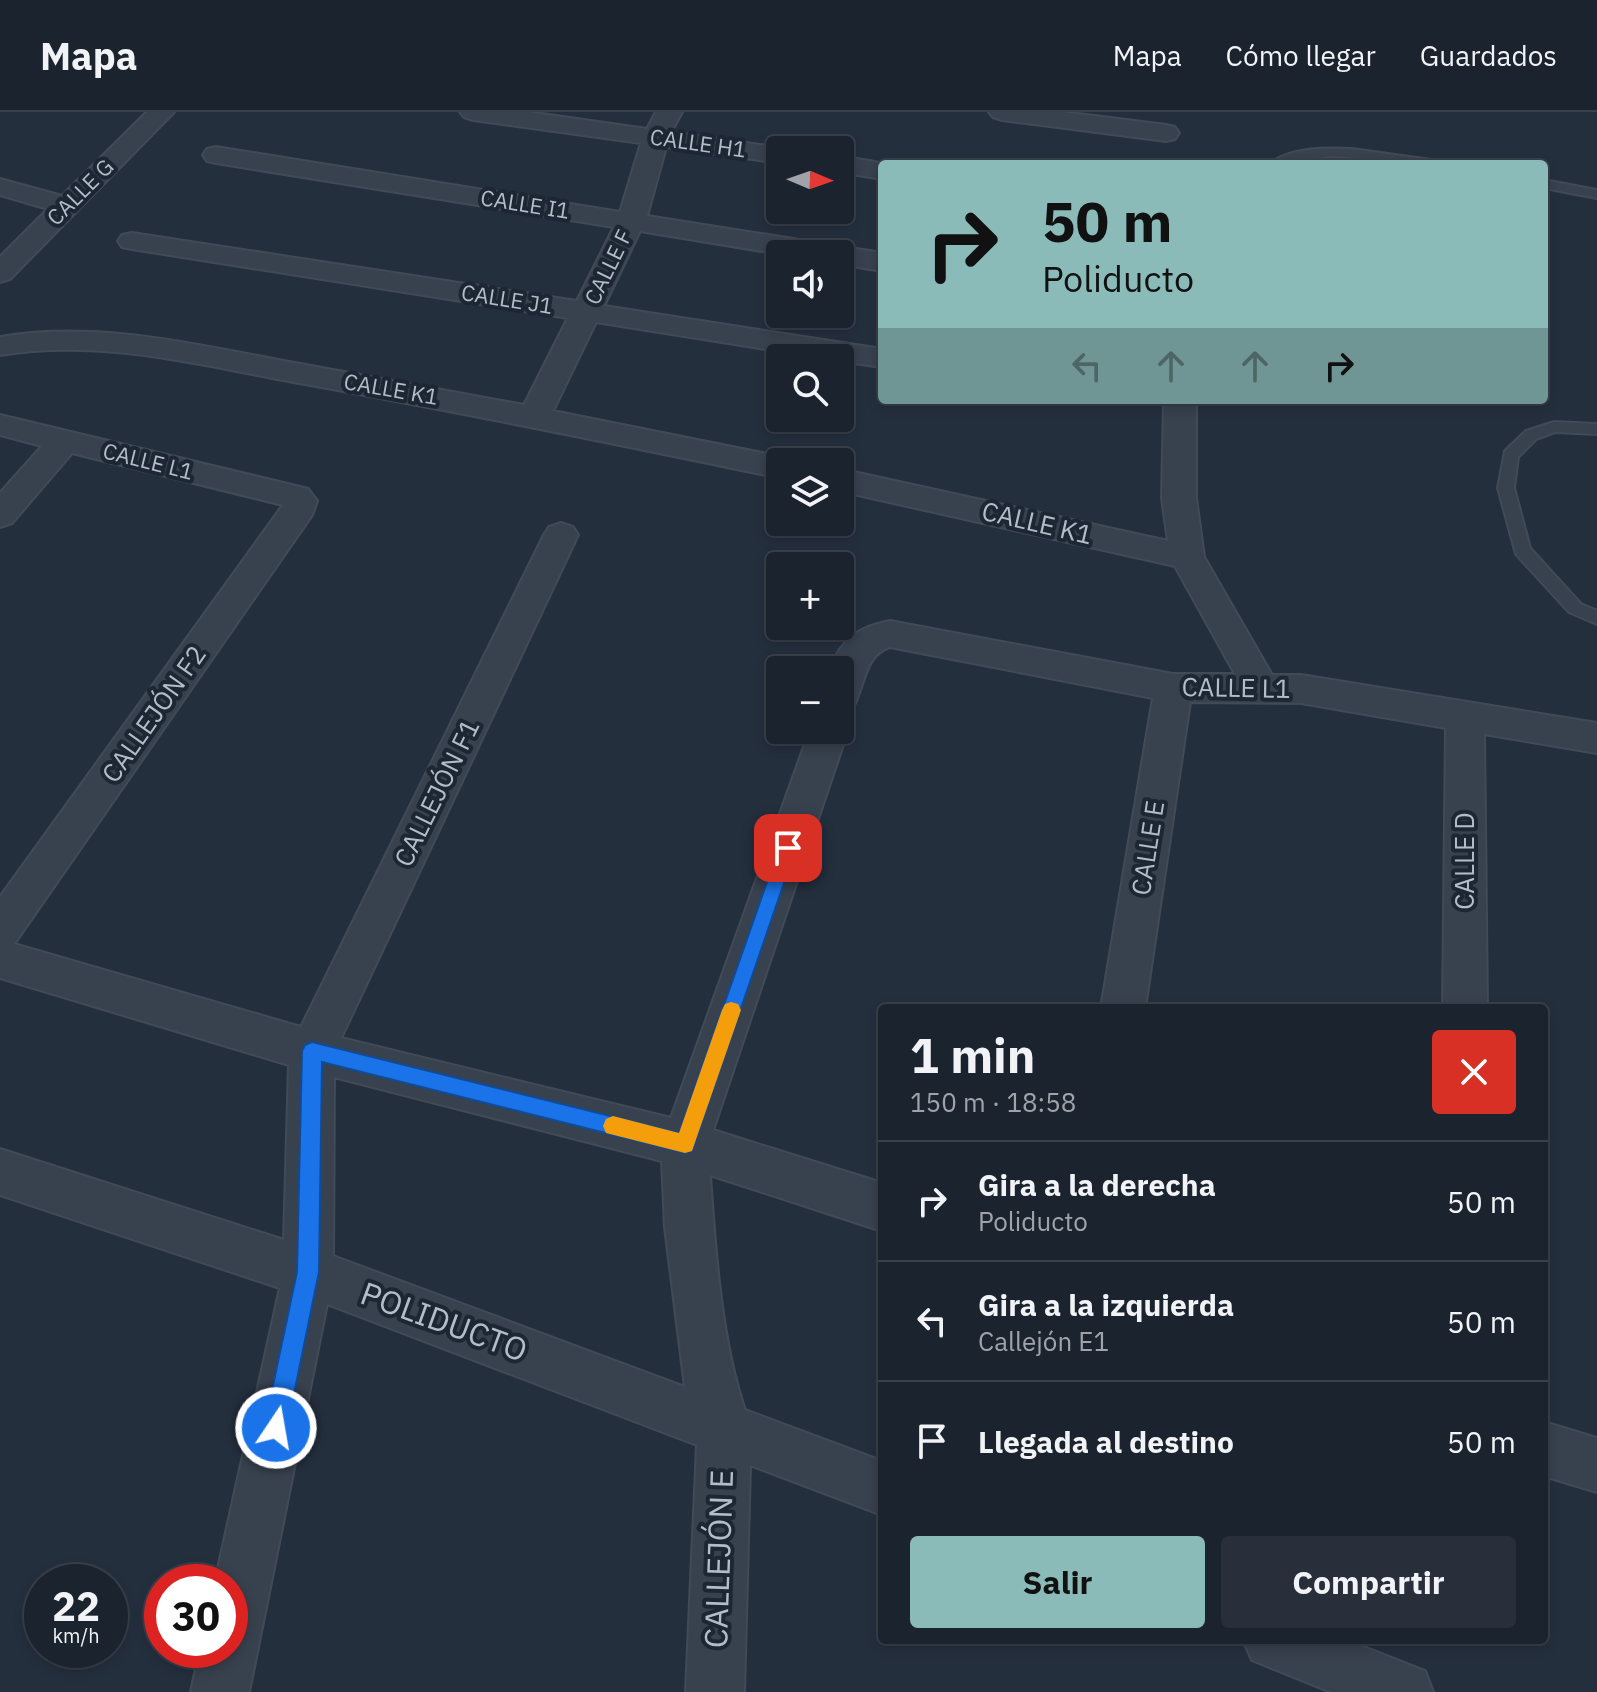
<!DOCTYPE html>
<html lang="es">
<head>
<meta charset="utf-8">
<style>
	:root { --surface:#1b232e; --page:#282f3a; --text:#f1f3f6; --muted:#a0a4aa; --line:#39404a; --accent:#8bbbb9 }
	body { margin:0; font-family:"IBM Plex Sans",sans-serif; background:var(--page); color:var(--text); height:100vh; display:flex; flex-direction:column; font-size:30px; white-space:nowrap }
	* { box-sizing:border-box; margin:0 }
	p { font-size:26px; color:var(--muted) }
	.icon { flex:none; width:44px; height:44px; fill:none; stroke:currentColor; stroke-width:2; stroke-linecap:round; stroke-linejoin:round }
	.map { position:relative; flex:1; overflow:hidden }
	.details { position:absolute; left:878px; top:892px; width:670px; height:640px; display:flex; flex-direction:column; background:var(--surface); border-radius:8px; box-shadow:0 4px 12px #0003,0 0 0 2px var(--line) }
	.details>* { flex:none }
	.hud { position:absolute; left:878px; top:48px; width:670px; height:244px; border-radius:8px; box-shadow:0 4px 12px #0003,0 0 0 2px var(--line); background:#8bbbb9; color:#111; overflow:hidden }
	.needle { width:52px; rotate:92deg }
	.controls { position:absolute; left:766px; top:24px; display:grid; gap:16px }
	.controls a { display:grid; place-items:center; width:88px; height:88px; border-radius:8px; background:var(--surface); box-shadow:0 4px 12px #0003,0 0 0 2px var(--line); font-size:40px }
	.speed { position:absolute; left:24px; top:1452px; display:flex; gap:16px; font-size:40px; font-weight:700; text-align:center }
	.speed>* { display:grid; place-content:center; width:104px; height:104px; border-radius:50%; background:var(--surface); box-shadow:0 4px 12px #0003,0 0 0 2px var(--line); line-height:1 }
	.speed small { font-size:20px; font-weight:400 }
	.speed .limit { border:12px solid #d22; background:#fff; color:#111 }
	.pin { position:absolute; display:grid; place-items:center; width:68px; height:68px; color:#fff; margin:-34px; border-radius:16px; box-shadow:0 4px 12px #0006 }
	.me { position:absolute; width:88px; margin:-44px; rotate:12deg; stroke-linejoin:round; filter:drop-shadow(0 0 6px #0008) }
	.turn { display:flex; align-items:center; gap:28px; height:168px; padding:0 32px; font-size:36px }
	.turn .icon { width:104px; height:104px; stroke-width:2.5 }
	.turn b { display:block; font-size:56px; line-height:68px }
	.lanes { display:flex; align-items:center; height:76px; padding:0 32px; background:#0003; justify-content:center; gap:40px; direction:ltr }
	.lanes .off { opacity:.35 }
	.round { display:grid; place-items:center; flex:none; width:84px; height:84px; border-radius:8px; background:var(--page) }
	.head { display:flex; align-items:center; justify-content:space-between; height:136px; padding:0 32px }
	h1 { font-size:48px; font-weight:700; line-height:60px }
	.action { display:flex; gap:16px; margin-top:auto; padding:16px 32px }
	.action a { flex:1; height:92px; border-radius:8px; background:var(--accent); color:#111; font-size:32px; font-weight:700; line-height:92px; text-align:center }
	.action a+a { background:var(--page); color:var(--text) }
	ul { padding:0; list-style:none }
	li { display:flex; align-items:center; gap:24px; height:120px; padding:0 32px; border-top:2px solid var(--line) }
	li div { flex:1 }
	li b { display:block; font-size:30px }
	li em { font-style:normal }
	header { display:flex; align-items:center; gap:48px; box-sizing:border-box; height:112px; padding:0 40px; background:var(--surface); border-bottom:2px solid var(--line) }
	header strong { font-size:38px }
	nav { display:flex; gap:44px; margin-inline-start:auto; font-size:28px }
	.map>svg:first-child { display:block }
</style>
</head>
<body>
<header>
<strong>Mapa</strong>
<nav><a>Mapa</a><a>Cómo llegar</a><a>Guardados</a></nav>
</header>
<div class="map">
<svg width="1597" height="1580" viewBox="0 0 1597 1580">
	<rect width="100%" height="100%" fill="#242f3e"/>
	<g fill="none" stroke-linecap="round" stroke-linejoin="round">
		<!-- service casing -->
		<g stroke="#414a57" stroke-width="4">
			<path id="service" d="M1352 37 1431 48 1437 52 1332 44 1269 52C1291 35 1326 36 1352 37Z
				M1544 68 1597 78V86L1544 76Z
				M1554 310 1597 312V322L1555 320 1536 327 1518 345 1514 376 1530 436 1581 492 1597 499V512L1569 500 1516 442 1498 376 1505 339 1526 319Z"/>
		</g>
		<!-- minor casing -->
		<g stroke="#414a57" stroke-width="4">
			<path id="minor" d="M147 0H174L10 167 0 170V145L48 97 0 83V67L62 84Z
				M460 0H528L647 17 656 0H682L671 20 789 37 780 38V51L666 35 647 104 882 141V159L840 152V142H780L640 119 604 194 882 237V255L840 249V246H822L596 210 553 299 792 347 793 350H780V366C622 333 464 301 305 272 203 254 104 226 0 243V225C96 209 189 231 284 249 364 264 444 278 524 293L568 206 132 137 122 135 118 129 122 123 132 121 577 189 614 115 216 51 207 49 203 43 207 37 216 35 620 100 641 31 473 8 464 5Z
				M989 0H1062L1166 13 1175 15 1179 21 1175 27 1166 29 1002 8 993 5Z
				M840 44 886 52H882V67L840 60Z
				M1164 288H1196V386L1204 445 1272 563H1301L1597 611V641L1484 622 1487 896H1443L1446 616 1301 591 1190 590 1145 896H1101L1153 586 890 535C864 543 865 574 853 595L840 599V558H830C841 527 858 515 890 509L1173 562H1235L1175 454 840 379V357L1168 429 1162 386Z
				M0 303 296 374 308 377 317 389 312 403 14 832 301 915 544 423 549 415 561 411 573 415 578 423 341 926 671 1006 810 618H840V607H843L848 618 713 1018 882 1071V1119L710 1063C715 1136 721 1229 745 1298L882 1349V1403L750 1353 744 1580H686L697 1333 327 1192 249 1580H191L200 1538H230V1470H215L280 1176 0 1083V1037L284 1128 289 953 0 866V785L283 393 72 341 12 411 0 415V381L42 334 0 323ZM334 965 662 1049 665 1115 685 1275 333 1144Z
				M1544 1310 1597 1326V1380L1544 1364Z
				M1243 1528H1346L1425 1559 1433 1580H1331L1252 1548Z"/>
		</g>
		<!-- service -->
		<use href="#service" fill="#38414e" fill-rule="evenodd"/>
		<!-- minor -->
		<use href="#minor" fill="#38414e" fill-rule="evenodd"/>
	</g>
	<!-- route -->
	<path fill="#1a73e8" stroke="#114b97" stroke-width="2" d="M788 729 796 736 692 1039 685 1041 322 950 319 1160 287 1316 284 1324 276 1327 267 1324 264 1316 297 1160 302 939 305 933 312 930 679 1021 779 736Z"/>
	<!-- slow -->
	<path fill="#f59e0b" d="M731 890 738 892 741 898 692 1039 685 1041 606 1021 603 1014 606 1007 613 1004 679 1021 722 898 725 892Z"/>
	<g text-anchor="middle" stroke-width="8" stroke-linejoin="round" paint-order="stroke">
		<!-- far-street labels -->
		<g font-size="22" fill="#b4bcc9" stroke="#1d2633">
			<text transform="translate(698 31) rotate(8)" y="8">CALLE H1</text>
			<text transform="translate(80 80) rotate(-45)" y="8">CALLE G</text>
			<text transform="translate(525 92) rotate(9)" y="8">CALLE I1</text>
			<text transform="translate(608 155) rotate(-64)" y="8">CALLE F</text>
			<text transform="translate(507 187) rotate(9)" y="8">CALLE J1</text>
			<text transform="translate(391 277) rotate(10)" y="8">CALLE K1</text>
			<text transform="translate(148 349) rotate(14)" y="8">CALLE L1</text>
		</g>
		<!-- street labels -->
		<g font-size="26" fill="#b4bcc9" stroke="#1d2633">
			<text transform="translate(1037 411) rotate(13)" y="9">CALLE K1</text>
			<text transform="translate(1236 576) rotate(1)" y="9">CALLE L1</text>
			<text transform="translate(154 602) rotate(-55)" y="9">CALLEJÓN F2</text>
			<text transform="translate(437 681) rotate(-64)" y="9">CALLEJÓN F1</text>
			<text transform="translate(1148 736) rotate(-81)" y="9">CALLE E</text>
			<text transform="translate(1465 749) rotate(-90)" y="9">CALLE D</text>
		</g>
		<!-- near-street labels -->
		<g font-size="32" fill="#b4bcc9" stroke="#1d2633">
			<text transform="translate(444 1210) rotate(20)" y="11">POLIDUCTO</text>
			<text transform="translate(719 1447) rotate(-88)" y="11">CALLEJÓN E</text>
		</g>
	</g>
</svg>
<div class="controls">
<a><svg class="needle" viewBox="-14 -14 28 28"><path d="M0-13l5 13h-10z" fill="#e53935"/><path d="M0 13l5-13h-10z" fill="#a0a4aa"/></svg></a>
<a><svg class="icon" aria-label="sound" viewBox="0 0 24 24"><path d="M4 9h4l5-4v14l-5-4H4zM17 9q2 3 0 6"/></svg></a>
<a><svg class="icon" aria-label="search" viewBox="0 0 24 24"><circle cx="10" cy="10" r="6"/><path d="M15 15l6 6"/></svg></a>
<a><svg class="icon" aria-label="layers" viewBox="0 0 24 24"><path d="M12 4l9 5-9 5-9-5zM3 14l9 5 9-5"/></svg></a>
<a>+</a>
<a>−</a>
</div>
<div class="speed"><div>22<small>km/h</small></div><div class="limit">30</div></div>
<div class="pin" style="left:788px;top:736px;background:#d93025"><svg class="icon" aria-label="arrive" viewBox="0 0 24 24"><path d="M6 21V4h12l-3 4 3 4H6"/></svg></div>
<svg class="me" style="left:276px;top:1316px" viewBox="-20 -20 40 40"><circle r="17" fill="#1a73e8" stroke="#fff" stroke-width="3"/><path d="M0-11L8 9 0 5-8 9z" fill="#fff"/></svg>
<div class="hud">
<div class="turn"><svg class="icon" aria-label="right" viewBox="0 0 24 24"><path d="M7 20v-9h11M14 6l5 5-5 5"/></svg><div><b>50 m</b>Poliducto</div></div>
<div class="lanes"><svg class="icon off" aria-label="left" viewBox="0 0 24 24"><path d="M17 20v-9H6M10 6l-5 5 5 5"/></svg><svg class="icon off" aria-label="ahead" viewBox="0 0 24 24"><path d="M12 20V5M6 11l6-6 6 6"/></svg><svg class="icon off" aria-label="ahead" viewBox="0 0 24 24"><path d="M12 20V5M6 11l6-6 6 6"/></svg><svg class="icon" aria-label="right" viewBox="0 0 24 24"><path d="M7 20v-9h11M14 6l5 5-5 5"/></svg></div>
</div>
<section class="details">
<div class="head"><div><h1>1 min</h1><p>150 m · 18:58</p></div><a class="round" style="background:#d93025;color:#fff"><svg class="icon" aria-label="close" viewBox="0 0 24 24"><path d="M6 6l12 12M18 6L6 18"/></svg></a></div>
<ul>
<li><svg class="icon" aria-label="right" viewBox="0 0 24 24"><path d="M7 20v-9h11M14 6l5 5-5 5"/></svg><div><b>Gira a la derecha</b><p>Poliducto</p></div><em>50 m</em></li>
<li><svg class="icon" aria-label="left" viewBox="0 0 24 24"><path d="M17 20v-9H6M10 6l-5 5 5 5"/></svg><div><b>Gira a la izquierda</b><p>Callejón E1</p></div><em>50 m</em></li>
<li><svg class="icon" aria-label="arrive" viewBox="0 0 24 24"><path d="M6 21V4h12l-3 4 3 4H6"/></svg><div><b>Llegada al destino</b></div><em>50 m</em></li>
</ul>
<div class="action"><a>Salir</a><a>Compartir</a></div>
</section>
</div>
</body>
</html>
